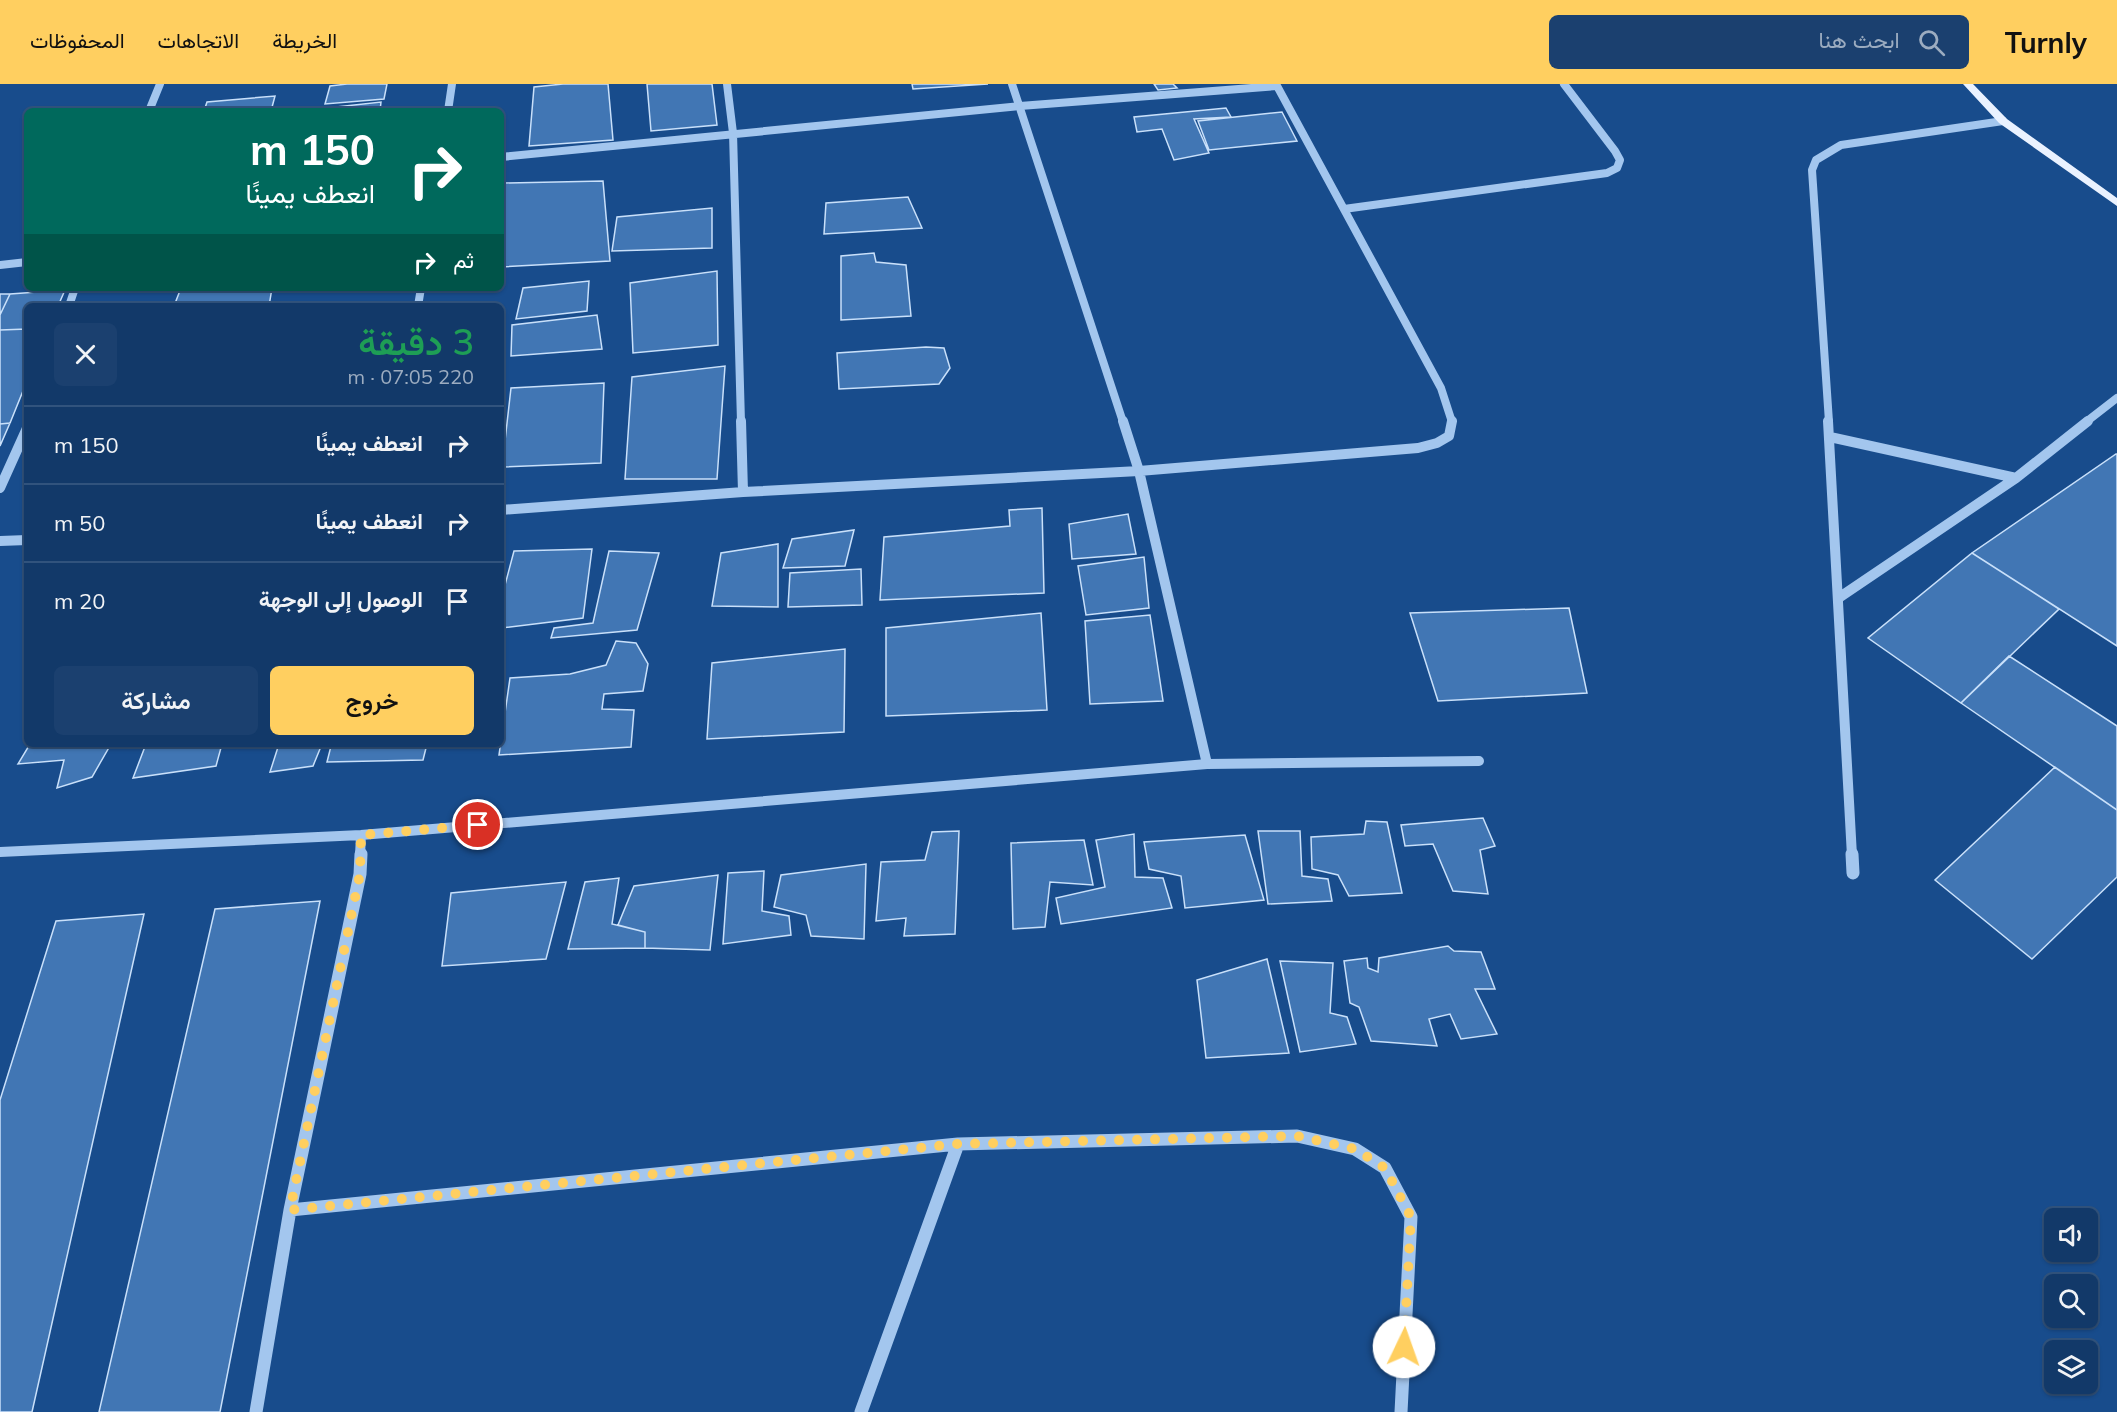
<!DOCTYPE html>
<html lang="ar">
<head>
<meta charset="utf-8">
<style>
	:root { --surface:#123969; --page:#1b406f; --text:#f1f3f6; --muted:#9cacc0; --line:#31537d; --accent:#ffcf60 }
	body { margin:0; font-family:Mulish,Vazirmatn,sans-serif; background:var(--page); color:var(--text); direction:rtl; height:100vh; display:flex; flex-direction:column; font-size:22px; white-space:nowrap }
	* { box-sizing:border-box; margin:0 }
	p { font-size:20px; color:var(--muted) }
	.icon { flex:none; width:33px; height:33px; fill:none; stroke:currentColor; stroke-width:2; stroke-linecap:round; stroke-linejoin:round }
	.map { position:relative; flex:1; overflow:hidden; direction:ltr }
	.sheet { position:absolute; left:24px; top:219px; width:480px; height:444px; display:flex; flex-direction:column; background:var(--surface); border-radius:9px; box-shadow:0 2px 4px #0004,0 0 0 2px var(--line); direction:rtl }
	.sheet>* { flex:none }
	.banner { position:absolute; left:24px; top:24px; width:480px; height:183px; border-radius:9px; box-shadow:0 2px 4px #0004,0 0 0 2px var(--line); direction:rtl; background:#00695c; color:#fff; overflow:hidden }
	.fabs { position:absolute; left:2044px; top:1124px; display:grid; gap:12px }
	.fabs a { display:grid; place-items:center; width:54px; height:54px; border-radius:9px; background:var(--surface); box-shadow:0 2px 4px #0004,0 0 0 2px var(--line); font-size:30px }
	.pin { position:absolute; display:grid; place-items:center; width:51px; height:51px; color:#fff; margin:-26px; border:3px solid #fff; border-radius:50%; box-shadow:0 2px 6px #0007 }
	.me { position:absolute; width:66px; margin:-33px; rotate:3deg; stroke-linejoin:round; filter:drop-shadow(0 0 4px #0008) }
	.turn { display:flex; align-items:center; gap:21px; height:126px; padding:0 30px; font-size:27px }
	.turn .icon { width:78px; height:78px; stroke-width:2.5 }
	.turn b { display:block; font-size:42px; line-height:51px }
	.then { display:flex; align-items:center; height:57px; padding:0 30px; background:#0003; gap:12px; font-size:22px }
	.round { display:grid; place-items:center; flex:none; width:63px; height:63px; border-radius:9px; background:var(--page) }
	.headline { display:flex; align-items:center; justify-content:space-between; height:102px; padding:0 30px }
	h1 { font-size:36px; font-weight:600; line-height:45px; color:#1e9e55 }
	.action { display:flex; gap:12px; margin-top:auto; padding:12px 30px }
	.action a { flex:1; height:69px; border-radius:9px; background:var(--accent); color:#111; font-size:24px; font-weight:600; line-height:69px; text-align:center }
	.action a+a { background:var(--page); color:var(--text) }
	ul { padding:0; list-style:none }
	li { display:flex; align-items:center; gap:18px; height:78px; padding:0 30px; border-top:2px solid var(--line) }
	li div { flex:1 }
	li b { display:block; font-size:22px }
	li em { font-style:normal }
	header { display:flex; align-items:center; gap:36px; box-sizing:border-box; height:84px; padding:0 30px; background:var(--accent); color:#111 }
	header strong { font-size:28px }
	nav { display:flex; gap:33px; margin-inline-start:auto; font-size:21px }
	.search { width:420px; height:54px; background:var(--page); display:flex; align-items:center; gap:15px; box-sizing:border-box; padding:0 21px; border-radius:9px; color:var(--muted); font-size:22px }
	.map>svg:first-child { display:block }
</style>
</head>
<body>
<header>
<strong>Turnly</strong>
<div class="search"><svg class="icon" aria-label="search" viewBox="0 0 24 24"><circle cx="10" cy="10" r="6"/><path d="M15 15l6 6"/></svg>ابحث هنا</div>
<nav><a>الخريطة</a><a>الاتجاهات</a><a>المحفوظات</a></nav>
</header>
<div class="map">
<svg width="2117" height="1328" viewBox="0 0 2117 1328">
	<rect width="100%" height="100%" fill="#184c8c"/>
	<!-- building -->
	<path fill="#4176b4" stroke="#c9e0fa" stroke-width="1.5" d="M347 0H387L384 15 325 20 330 2Z
		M563 0H608L613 56 529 62 534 3Z
		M647 0H712L717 41 651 47Z
		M912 0H988L913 5Z
		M1154 0H1173L1177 4 1158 6Z
		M275 12 271 27H204L207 18Z
		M381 18 380 27H309V26Z
		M1226 24 1231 33 1194 35 1209 69 1174 76 1162 45 1137 48 1134 33Z
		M1282 28 1297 57 1209 66 1198 37Z
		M603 97 610 177 501 183 503 99Z
		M908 113 922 144 824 150 826 119Z
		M712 124V164L612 167 617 133Z
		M874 169 876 178 906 181 911 232 841 236V172Z
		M717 187 718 261 633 269 630 199Z
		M589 197 587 227 516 235 523 204Z
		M181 204H272L269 222H174Z
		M65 206 58 222H27V245L0 246V231L10 210Z
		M0 210H10L0 231Z
		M597 231 602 265 511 272 512 241Z
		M27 245V297L10 339 0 340V246Z
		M926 263 944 264 950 284 939 300 839 305 837 269Z
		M725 282 717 395H625L632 293Z
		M604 299 601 379 502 383 511 304Z
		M10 339 0 362V340Z
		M2116 370H2117V562L1972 469Z
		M1042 424 1044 509 880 516 884 453 1010 442 1009 426Z
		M1128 430 1136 470 1072 475 1069 440Z
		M854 446 845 482 783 484 792 455Z
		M778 460V523L712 522 721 469Z
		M592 465 583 534 501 544V516L514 467Z
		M609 467 659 469 637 546 551 554 554 544 593 539Z
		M1972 469 2059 525 1961 619 1868 554Z
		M1144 473 1149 524 1086 531 1078 482Z
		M861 485 862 521 788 523 790 489Z
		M1569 524 1587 609 1438 617 1410 529Z
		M1041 529 1047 626 886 632V544Z
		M1150 531 1163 617 1090 620 1085 537Z
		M616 557 636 559 648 580 643 607 604 610 602 625 634 626 631 663 499 671 510 594 570 590 606 581Z
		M845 565 844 648 707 655 712 579Z
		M2009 572 2117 642V726L1961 619Z
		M30 660H111L92 693 57 704 64 676 18 680Z
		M146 660H222L216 682 133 694Z
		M279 660H322L313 682 270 688Z
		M339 660H427L423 676 327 678 331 662Z
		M2055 683 2117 726V793L2032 875 1935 796Z
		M1483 734 1495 762 1480 766 1488 810 1453 807 1433 760 1405 762 1401 741Z
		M1366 737 1387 738 1402 809 1349 812 1338 791 1312 785 1311 753 1364 750Z
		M959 747 955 850 904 852 906 834 876 837 881 778 925 776 932 748Z
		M1258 747H1300L1302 792 1328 795 1332 817 1268 820Z
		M1134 750 1135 793 1163 794 1172 824 1061 840 1056 814 1105 803 1096 756Z
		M1245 751 1264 816 1185 824 1181 792 1149 785 1144 758Z
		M1084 756 1093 801 1050 798 1045 843 1013 845 1011 759Z
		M866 780 864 855 811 852 806 831 774 823 781 791Z
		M764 787 762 827 789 832 791 851 723 860 728 789Z
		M718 791 710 866 645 864V848L618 841 634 802Z
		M619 794 612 840 645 848V864L568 865 585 798Z
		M566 798 546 875 442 882 451 809Z
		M320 817 220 1328H99L215 825Z
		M144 830 32 1328H0V1016L56 837Z
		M1448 862 1454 867 1481 868 1495 905H1475L1497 950 1461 955 1450 930 1429 935 1437 962 1371 957 1359 923 1350 919 1344 877 1367 874 1368 884 1378 888 1379 874Z
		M1267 875 1289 969 1206 974 1197 896Z
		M1280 877 1333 879 1330 929 1347 933 1356 960 1300 968Z"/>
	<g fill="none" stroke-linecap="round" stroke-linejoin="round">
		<!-- minor-far2 -->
		<path stroke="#a3c6ee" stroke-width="8" d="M727 0 733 49 741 338
			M1012 0 1123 338
			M1276 0 1441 304 1452 338
			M149 27 160 0
			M448 27 452 0
			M501 73 1020 22 1277 2
			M1344 125 1607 89 1617 84 1620 76 1615 67 1564 0
			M0 181 27 178
			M69 222 75 204
			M418 222 421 204
			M1829 338 1812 86 1816 76 1841 61 2003 37
			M2086 338 2117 314"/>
		<!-- minor-far1 -->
		<path stroke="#a3c6ee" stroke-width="10" d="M741 337 743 408
			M1123 337 1139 387 1207 680
			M1828 337 1852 772
			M1830 353 2016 394
			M0 404 27 344
			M501 426 743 408 1139 387 1418 364 1437 359 1449 352 1452 337
			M0 457 27 456
			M1840 513 2016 394 2088 337
			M0 768 361 751 1207 680 1479 677
			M360 772 361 751"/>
		<!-- minor -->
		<path stroke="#a3c6ee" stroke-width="13" d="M1852 770 1853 789
			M290 1126 958 1060 1297 1052 1355 1065 1385 1084 1411 1133 1401 1328
			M256 1328 290 1126 360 790 361 770
			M861 1328 958 1060"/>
		<!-- major -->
		<path fill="#eaf2ff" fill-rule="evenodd" d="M1963 0H1973L2007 35 2117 114V122L1999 39Z"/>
	</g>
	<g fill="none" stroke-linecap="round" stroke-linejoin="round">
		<!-- route -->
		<path stroke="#ffcf60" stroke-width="10" stroke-dasharray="0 18" d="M478 741 361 751 360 790 290 1126 958 1060 1297 1052 1355 1065 1385 1084 1411 1133 1404 1263"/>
	</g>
</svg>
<div class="fabs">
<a><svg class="icon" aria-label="sound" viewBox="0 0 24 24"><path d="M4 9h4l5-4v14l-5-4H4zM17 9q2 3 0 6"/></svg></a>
<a><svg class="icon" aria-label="search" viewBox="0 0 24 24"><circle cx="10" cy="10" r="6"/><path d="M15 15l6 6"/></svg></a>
<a><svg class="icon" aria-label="layers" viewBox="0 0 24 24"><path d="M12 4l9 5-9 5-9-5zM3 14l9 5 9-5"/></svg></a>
</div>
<div class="pin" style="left:478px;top:741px;background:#d93025"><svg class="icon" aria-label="arrive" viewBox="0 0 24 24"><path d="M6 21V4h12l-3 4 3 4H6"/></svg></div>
<svg class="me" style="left:1404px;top:1263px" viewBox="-20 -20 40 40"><circle r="19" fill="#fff"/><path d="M0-13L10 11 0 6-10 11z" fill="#ffcf60"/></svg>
<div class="banner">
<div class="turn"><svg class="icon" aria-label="right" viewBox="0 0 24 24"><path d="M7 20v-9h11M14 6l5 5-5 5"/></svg><div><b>150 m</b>انعطف يمينًا</div></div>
<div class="then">ثم<svg class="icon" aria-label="right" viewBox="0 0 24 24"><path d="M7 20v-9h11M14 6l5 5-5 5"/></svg></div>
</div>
<section class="sheet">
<div class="headline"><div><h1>3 دقيقة</h1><p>220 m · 07:05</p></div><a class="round"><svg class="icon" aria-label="close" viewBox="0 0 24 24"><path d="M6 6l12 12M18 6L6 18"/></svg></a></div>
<ul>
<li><svg class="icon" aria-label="right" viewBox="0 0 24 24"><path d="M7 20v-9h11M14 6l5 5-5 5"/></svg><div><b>انعطف يمينًا</b></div><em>150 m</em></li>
<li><svg class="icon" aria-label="right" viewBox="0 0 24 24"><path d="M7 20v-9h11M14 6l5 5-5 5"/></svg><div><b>انعطف يمينًا</b></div><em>50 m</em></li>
<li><svg class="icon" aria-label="arrive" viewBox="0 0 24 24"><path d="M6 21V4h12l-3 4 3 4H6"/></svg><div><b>الوصول إلى الوجهة</b></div><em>20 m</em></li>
</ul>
<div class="action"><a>خروج</a><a>مشاركة</a></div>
</section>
</div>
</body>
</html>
